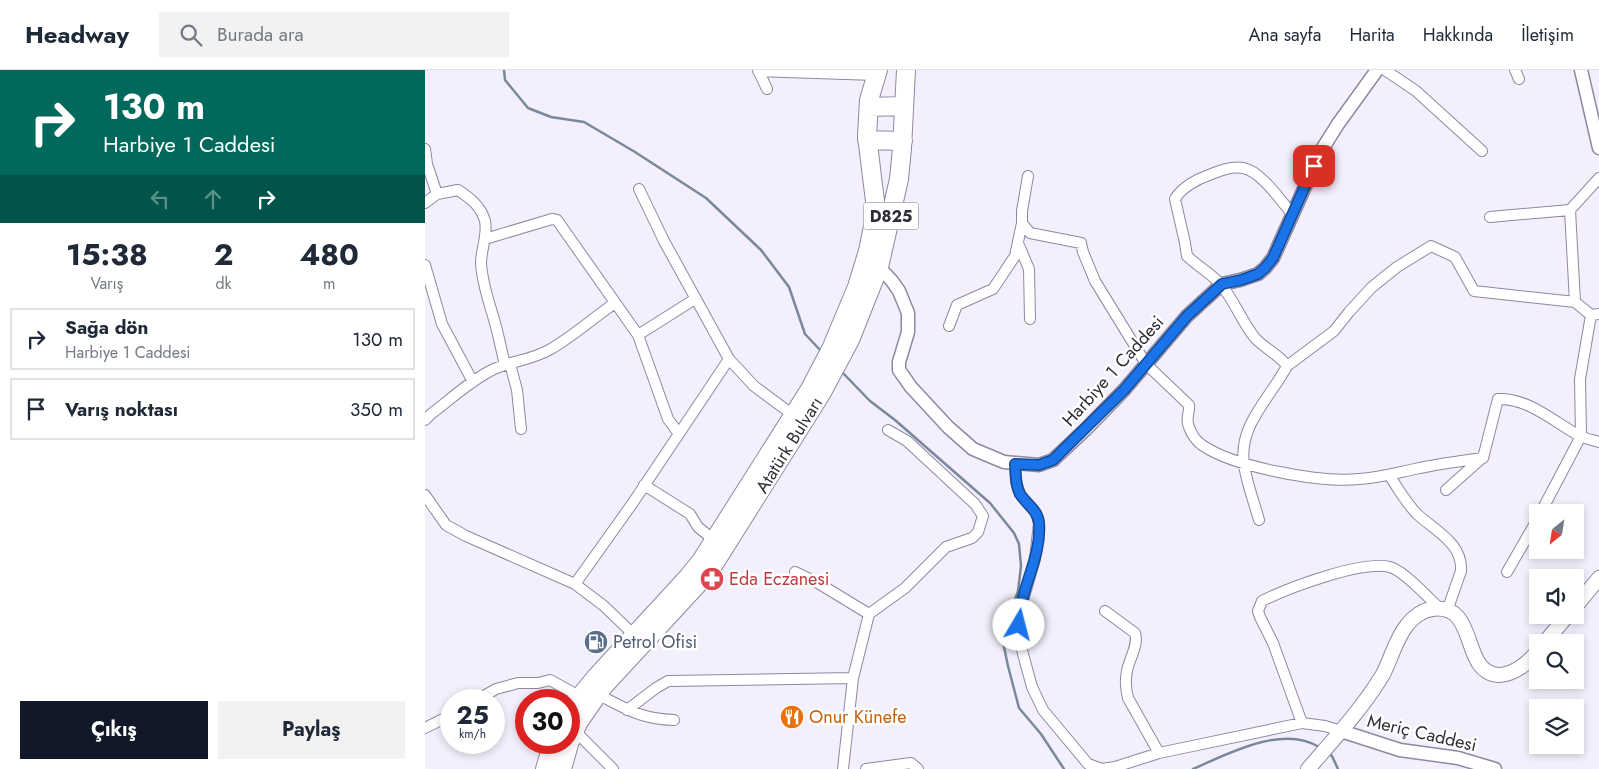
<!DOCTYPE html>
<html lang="tr">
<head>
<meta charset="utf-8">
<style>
	:root { --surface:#fff; --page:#f2f2f3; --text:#1f2937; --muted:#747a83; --line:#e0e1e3; --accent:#111827 }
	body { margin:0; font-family:Jost,sans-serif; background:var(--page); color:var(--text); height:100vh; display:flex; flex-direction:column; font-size:19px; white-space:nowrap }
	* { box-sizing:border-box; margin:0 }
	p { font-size:16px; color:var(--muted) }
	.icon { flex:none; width:28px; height:28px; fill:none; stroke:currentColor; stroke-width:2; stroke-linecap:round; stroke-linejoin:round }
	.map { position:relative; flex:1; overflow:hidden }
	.panel { display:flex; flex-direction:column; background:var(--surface); width:425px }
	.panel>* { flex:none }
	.banner { background:#00695c; color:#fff; overflow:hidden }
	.needle { width:32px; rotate:210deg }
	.controls { position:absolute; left:1104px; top:434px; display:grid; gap:10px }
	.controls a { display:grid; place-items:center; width:55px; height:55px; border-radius:0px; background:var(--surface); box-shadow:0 2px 8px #0003; font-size:25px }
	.speed { position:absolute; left:15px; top:619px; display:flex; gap:10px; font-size:25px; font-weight:700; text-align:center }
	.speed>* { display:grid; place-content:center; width:65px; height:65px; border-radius:50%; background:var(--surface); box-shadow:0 2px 8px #0003; line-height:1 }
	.speed small { font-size:12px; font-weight:400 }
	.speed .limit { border:8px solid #d22; background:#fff; color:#111 }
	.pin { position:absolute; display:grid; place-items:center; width:42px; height:42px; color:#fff; margin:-21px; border-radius:10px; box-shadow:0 2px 8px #0006 }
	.me { position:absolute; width:55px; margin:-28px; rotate:8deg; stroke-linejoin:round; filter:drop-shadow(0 0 4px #0008) }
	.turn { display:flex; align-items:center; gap:18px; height:105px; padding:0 20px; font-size:22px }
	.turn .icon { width:65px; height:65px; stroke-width:2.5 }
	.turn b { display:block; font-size:35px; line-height:42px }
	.lanes { display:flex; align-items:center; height:48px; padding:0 20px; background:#0003; justify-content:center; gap:25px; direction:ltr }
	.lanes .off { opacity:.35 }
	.eta { display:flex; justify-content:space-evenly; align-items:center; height:85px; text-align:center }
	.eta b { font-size:30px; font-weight:700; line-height:35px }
	.action { display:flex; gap:10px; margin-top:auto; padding:10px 20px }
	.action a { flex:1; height:58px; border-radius:0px; background:var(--accent); color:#fff; font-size:20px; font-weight:700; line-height:58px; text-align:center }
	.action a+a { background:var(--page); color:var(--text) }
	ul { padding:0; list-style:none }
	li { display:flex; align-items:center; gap:15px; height:62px; margin:0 10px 8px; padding:0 10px; border:2px solid var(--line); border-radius:0px }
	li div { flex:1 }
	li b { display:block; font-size:19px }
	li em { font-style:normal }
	header { display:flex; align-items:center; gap:30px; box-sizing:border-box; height:70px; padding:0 25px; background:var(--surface); border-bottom:1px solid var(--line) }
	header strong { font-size:24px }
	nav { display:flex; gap:28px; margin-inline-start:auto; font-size:18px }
	.search { width:350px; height:45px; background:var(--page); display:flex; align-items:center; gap:12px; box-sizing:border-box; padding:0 18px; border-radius:0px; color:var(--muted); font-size:19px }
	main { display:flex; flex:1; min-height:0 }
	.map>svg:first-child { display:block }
</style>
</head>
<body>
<header>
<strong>Headway</strong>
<div class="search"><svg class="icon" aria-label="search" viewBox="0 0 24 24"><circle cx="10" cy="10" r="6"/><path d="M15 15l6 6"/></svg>Burada ara</div>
<nav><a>Ana sayfa</a><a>Harita</a><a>Hakkında</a><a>İletişim</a></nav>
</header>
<main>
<section class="panel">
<div class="banner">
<div class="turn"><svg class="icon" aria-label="right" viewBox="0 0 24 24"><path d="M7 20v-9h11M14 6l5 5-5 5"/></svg><div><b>130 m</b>Harbiye 1 Caddesi</div></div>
<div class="lanes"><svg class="icon off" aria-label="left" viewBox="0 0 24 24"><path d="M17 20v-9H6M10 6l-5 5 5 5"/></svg><svg class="icon off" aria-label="ahead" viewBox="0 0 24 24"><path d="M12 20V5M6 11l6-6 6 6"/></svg><svg class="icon" aria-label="right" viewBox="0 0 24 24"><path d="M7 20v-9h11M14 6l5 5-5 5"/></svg></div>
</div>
<div class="eta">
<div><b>15:38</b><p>Varış</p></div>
<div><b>2</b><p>dk</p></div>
<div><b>480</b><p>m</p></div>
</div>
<ul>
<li><svg class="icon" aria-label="right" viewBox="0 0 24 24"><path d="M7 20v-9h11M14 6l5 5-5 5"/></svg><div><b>Sağa dön</b><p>Harbiye 1 Caddesi</p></div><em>130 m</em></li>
<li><svg class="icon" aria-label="arrive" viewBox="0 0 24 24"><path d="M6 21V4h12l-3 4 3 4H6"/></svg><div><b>Varış noktası</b></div><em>350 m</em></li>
</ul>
<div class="action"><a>Çıkış</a><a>Paylaş</a></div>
</section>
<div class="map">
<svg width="1174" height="699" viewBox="0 0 1174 699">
	<rect width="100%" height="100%" fill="#f3effc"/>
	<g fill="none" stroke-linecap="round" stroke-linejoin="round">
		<!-- stream -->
		<path stroke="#79899b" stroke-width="2.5" d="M79 0 80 10 103 38 126 47 159 52 210 82 281 128 336 180 364 217 380 264 396 281
			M416 301 445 331 470 350 565 433 589 463 594 474 596 496 593 521 580 557 579 577 583 596 594 638 616 664 639 699
			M903 683 907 686 913 699
			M768 699C802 684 858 654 894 677"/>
		<!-- minor casing -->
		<g stroke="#9087a3" stroke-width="12">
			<path id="minor" d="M333 0 342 19
				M960 0 991 21 1057 81
				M1090 0 1094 9
				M333 1 451 5
				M0 79 2 94 12 124
				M603 106 597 141V153L605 163 656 173 658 182 670 211 721 294 764 335C765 343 760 348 764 357 766 363 771 371 777 375 808 397 896 413 934 409 954 408 971 403 990 399 1012 394 1035 391 1058 388L1073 329C1104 328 1129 352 1155 366 1161 369 1168 370 1174 372
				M214 119 239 171 304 289 329 316 368 345
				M0 133 12 124 33 120C45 128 56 136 60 151 63 165 56 179 56 193 57 212 63 229 68 246 73 262 76 279 80 295
				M1145 140 1150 232
				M1065 147 1145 140 1174 108
				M60 169 127 149 132 150 213 265 243 349 254 364
				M593 173 604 199 605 249
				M0 195 17 254 48 312
				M524 256 532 235 568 219 590 186 597 153
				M213 265 270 229
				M85 294 92 320 96 359
				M862 296 909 261 924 242 947 217 972 197 1006 176 1030 187 1049 221 1150 232 1166 245 1174 244
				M0 350 6 344C26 329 46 310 69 299 87 291 106 290 124 280 147 267 168 248 190 233
				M590 394 591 412 595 424 611 443 614 453 610 489 594 544V566L598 584 607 617 618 640 663 694 677 699 690 697 734 683 877 653 900 656 916 661
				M964 405C973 418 981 433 992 444 1009 460 1038 473 1036 501L1022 541
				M219 415 265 444 273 457 290 471
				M1021 420 1057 388
				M0 425 21 455 41 466 150 514 179 536 209 565
				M1116 442 1156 366 1155 309 1166 245
				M834 450C829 432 821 411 819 394 813 355 846 327 862 296 856 286 839 278 830 268 817 252 810 232 797 216 791 207 771 195 762 186L760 173 750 129C756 118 772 109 784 105 794 101 806 96 818 98 836 101 856 131 868 145
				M370 502 393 513 444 544
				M1082 502 1112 450
				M150 514 207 434 304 289
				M680 541 710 563C714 575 704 589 702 601 700 610 701 620 703 628L734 683
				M172 624C202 639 215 649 249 650
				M52 630 71 619 93 613H113L125 610 154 626
				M202 640 231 618 243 611 428 608
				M877 653 848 573 835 547 833 541 837 531C863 518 937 490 965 497 979 501 1004 528 1015 539
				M0 658 26 645
				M150 661 188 699
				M418 699 428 608 444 544 480 518 521 477 547 468 553 462 558 446 550 434 482 371 463 360
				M441 699 486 693 493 699"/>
		</g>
		<!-- tertiary casing -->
		<g stroke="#9087a3" stroke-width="15">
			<path id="tertiary" d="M1156 0 1174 78
				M454 197 467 211 474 221 483 243V262L474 292V300L486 317 523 357 548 379 579 392 614 395 628 390 661 359 699 320 762 246 797 214 815 210 833 204 840 198 848 188 896 81 913 54 952 0
				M916 661 975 680 1033 688 1070 699"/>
		</g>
		<!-- secondary casing -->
		<g stroke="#9087a3" stroke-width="16">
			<path id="secondary" d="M1150 537 1174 508
				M1120 572 1143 545
				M883 699C909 669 936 640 957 606 966 590 970 570 982 555 988 547 998 540 1007 539 1044 534 1040 575 1055 595 1072 617 1099 598 1112 582"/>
		</g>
		<!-- trunk casing -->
		<g stroke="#9087a3" stroke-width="20">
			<path id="trunk" d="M444 37 479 36
				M442 70 478 71
				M144 640 171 607 263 507 276 491 385 319 406 279 432 217 443 181 450 146V131L442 66 444 30 453 0
				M120 699 128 672
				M137 699 144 674 153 653 177 618 284 502 396 324 425 270 454 197 467 140 474 109 477 78 481 0"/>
		</g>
		<!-- minor -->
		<use href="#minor" stroke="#fff" stroke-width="10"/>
		<!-- tertiary -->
		<use href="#tertiary" stroke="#fff" stroke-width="12"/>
		<!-- secondary -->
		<use href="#secondary" stroke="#fff" stroke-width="14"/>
		<!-- trunk -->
		<use href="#trunk" stroke="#fff" stroke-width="18"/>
	</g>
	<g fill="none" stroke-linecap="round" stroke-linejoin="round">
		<!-- route casing -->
		<g stroke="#114b97" stroke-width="12">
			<path id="route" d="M594 555C594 520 617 488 614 453 613 440 601 434 595 424 590 415 591 404 590 394L614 395 628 390 699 320 762 246 797 214 816 210 833 204 840 198 848 188 889 96"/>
		</g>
		<!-- route -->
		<use href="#route" stroke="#1a73e8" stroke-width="9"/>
	</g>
	<!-- icons -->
	<defs>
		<g id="pharmacy-disc" transform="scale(1.25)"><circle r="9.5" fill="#e0444e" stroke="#fff"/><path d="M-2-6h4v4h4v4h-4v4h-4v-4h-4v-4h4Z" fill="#fff"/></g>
		<g id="fuel-disc" transform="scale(1.25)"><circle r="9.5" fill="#5c6f8a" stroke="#fff"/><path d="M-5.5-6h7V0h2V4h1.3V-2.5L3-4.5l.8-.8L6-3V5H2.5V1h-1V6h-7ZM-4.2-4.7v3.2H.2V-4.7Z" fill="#fff"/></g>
		<g id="restaurant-disc" transform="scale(1.25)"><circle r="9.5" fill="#e8710a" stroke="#fff"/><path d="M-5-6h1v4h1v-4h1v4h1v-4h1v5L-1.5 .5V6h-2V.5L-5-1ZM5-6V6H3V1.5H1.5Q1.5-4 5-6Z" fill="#fff"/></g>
	</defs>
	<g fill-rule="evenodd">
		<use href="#pharmacy-disc" x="287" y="509"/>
		<use href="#fuel-disc" x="171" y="572"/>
		<use href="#restaurant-disc" x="367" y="647"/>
	</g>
	<g text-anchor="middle" stroke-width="5" stroke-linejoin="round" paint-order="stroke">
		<!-- shield labels -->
		<rect fill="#fff" stroke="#6f6c74" stroke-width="1" x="438.5" y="132.5" width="55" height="27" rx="4"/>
		<g font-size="16" font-weight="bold" fill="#312d38">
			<text x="466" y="152">D825</text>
		</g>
		<!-- street labels -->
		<g font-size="18" fill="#312d38" stroke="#fff">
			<text transform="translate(688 301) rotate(-48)" y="6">Harbiye 1 Caddesi</text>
			<text transform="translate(364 375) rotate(-58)" y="6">Atatürk Bulvarı</text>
			<text transform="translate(997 663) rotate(13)" y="6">Meriç Caddesi</text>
		</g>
		<!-- health labels -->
		<g font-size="18" fill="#be3a42" stroke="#fff" text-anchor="start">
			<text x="304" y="515">Eda Eczanesi</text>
		</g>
		<!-- service labels -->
		<g font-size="18" fill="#4e5e75" stroke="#fff" text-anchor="start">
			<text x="188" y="578">Petrol Ofisi</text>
		</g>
		<!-- food labels -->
		<g font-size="18" fill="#c56008" stroke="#fff" text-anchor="start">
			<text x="384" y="653">Onur Künefe</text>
		</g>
	</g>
</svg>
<div class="controls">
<a><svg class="needle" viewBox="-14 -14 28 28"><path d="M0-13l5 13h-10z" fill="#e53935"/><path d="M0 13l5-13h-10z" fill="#747a83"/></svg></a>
<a><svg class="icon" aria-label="sound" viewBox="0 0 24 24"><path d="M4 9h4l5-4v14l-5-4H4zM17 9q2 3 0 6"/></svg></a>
<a><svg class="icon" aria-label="search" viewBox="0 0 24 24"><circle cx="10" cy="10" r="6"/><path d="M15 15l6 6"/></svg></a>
<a><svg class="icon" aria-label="layers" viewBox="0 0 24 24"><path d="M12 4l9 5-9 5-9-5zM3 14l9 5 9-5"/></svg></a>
</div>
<div class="speed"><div>25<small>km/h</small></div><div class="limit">30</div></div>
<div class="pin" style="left:889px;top:96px;background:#d93025"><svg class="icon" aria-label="arrive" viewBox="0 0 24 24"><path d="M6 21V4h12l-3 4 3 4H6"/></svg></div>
<svg class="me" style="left:594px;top:555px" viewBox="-20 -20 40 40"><circle r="19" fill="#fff"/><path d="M0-13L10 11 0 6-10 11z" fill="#1a73e8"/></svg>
</div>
</main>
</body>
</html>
